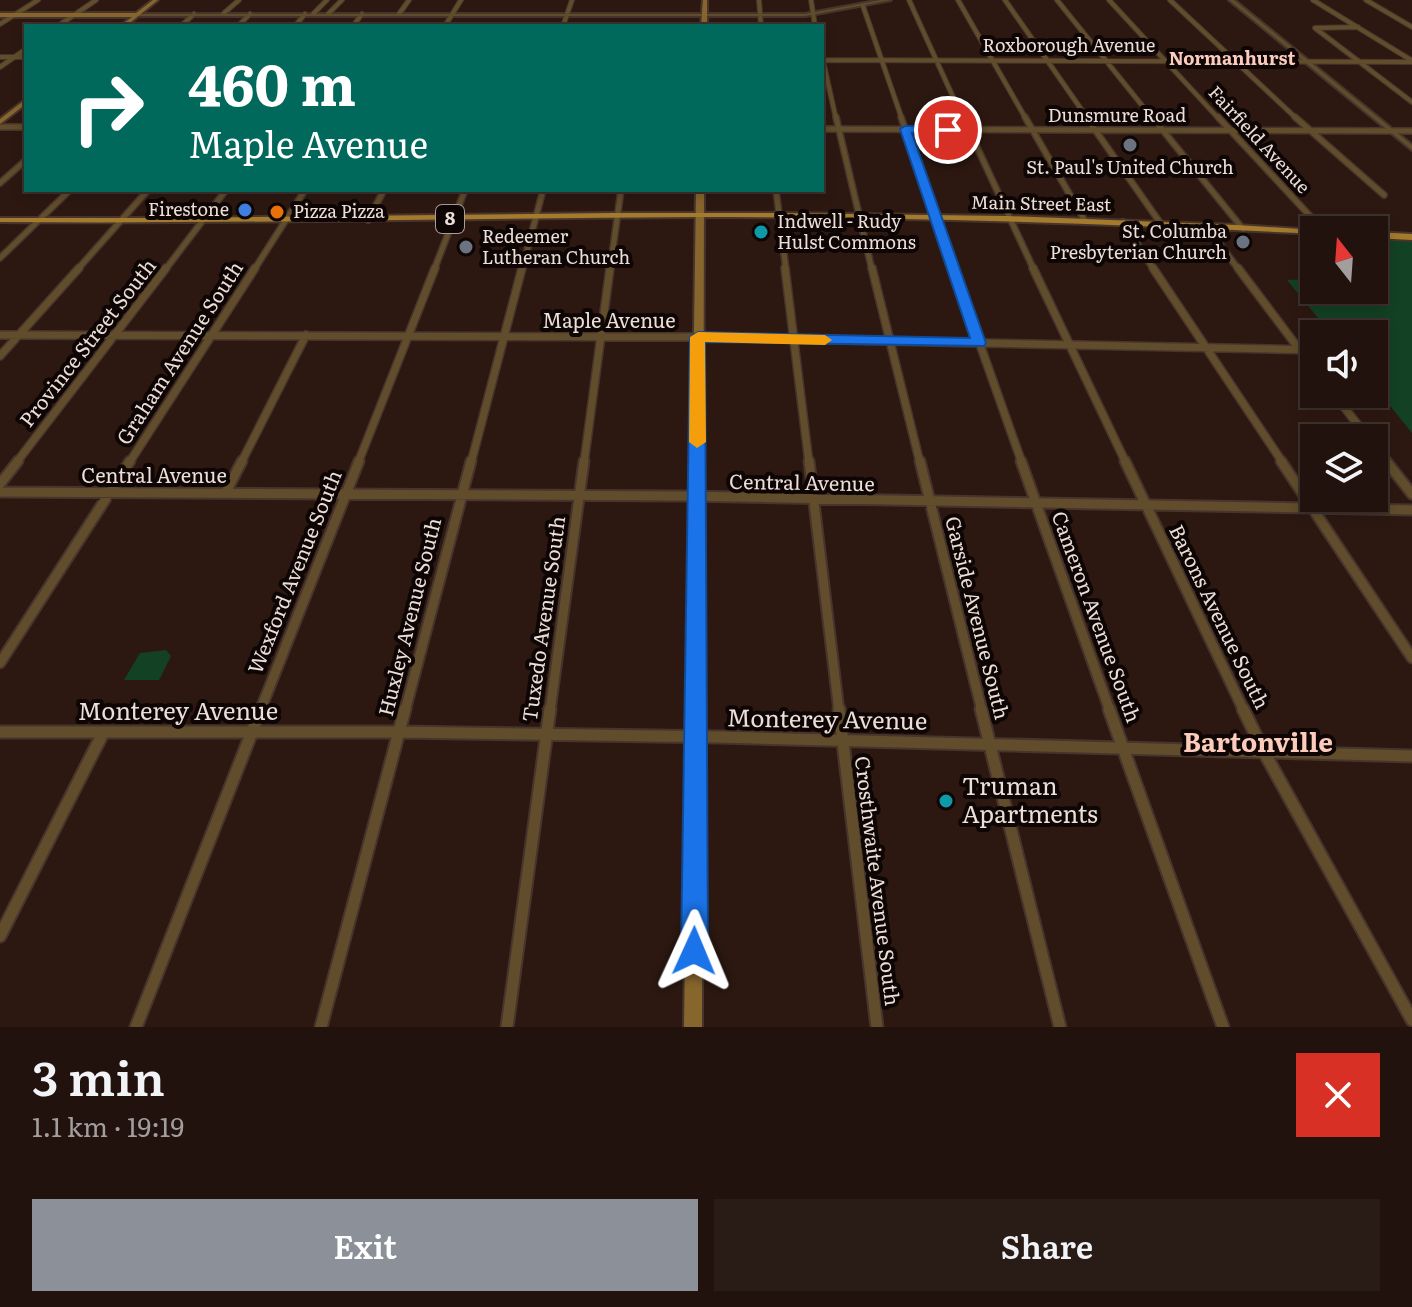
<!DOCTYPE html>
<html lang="en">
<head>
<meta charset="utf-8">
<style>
	:root { --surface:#21120d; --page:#291b16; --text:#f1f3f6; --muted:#a29e9d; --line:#3e322e; --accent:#8c9099 }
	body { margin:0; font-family:Literata,serif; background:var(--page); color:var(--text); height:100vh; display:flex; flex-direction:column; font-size:30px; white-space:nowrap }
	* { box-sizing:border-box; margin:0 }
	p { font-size:26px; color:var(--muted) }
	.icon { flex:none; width:44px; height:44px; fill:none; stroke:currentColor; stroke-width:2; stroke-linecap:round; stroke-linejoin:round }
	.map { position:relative; height:1027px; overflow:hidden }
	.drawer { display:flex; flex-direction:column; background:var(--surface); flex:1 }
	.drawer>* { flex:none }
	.guide { position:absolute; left:24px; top:24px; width:800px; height:168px; border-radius:0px; box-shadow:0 4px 12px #0003,0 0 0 2px var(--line); background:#00695c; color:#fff; overflow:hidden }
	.needle { width:52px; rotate:343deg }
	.controls { position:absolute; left:1300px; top:216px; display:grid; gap:16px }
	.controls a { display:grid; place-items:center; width:88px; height:88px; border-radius:0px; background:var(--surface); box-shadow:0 4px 12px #0003,0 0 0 2px var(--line); font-size:40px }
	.pin { position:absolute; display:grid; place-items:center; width:68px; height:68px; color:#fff; margin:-34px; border:4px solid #fff; border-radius:50%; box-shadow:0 2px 8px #0007 }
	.me { position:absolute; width:88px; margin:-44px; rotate:1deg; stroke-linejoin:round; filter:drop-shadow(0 0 6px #0008) }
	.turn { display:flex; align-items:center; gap:28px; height:168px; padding:0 32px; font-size:36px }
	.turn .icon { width:104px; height:104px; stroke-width:2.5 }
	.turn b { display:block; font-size:56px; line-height:68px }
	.round { display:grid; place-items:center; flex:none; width:84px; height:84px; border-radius:0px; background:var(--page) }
	.head { display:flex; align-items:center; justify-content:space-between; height:136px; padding:0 32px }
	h1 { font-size:48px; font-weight:600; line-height:60px }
	.action { display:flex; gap:16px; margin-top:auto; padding:16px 32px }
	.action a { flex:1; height:92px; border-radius:0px; background:var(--accent); color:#fff; font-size:32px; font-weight:600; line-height:92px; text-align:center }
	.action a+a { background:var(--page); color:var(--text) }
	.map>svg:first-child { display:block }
</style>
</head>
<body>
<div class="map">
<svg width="1412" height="1027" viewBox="0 0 1412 1027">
	<rect width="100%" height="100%" fill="#2c1811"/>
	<!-- green -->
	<path fill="#134124" d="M1374 238 1412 240V433L1374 386V334H1331L1287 280 1314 279V290H1374Z
		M166 650 171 656 159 680H124L140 653Z"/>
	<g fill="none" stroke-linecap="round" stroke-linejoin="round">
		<!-- minor-far4 casing -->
		<g stroke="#47342d" stroke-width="6">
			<path id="minor-far4" d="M759 0 761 26
				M811 0 815 26
				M909 0 963 119
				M958 0 1026 119
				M1005 0 1088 119
				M1057 0 1153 119
				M1109 0 1219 119
				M1170 0 1297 119
				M1313 0 1411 60
				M1366 0 1412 27
				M863 6 902 119
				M223 14 239 0
				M313 14 327 0
				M328 14 342 0
				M399 14 409 0
				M0 24 38 0
				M58 26 96 0
				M181 26 194 14
				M238 26 250 14
				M295 26 305 14
				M353 26 362 14
				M445 26 461 0
				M563 26 572 0
				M1358 27 1315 28 1412 102
				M822 56 836 119
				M0 57H26
				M822 60 1412 62
				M0 67 26 49"/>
		</g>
		<!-- minor-far3 casing -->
		<g stroke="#47342d" stroke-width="8">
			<path id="minor-far3" d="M836 117 872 270
				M901 117 954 270
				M963 117 1034 270
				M1025 117 1085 221
				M1086 117 1161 224
				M1152 117 1243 229
				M1218 117 1323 230
				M1295 117 1384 195
				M0 127H26
				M822 129 1412 131
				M0 183 26 160
				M776 190 786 270
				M368 220 384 190
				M1123 222 1154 270
				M1207 227 1239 270
				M0 258 70 190
				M77 270 148 190
				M165 270 226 190
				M254 270 305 190
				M434 270 465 190
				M522 270 543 190
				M610 270 621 190"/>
		</g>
		<!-- minor-far2 casing -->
		<g stroke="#47342d" stroke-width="10">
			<path id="minor-far2" d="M785 268 809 463
				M872 268 920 463
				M953 268 1022 463
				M1033 268 1126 463
				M1153 268 1283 463
				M1238 268 1314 369
				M0 335 698 337 1314 350
				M0 356 79 268
				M1334 394 1368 438
				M1374 446 1387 463
				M16 463 166 268
				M129 463 255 268
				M241 463 306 335
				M358 463 435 268
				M471 463 522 268
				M584 463 610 268"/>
		</g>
		<!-- minor-far1 casing -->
		<g stroke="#47342d" stroke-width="13">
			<path id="minor-far1" d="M809 461 839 711
				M920 461 982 711
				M1021 461 1110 711
				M1125 461 1244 711
				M1281 461 1412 658
				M1386 461 1412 494
				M0 484 18 461
				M0 492 684 496 1412 510
				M226 492 242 461
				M0 663 130 461
				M260 711 359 461
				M405 711 471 461
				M550 711 584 461"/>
		</g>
		<!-- minor casing -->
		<g stroke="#47342d" stroke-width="15">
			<path id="minor" d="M839 709 877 1027
				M981 709 1060 1027
				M1109 709 1223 1027
				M1243 709 1264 752 1412 1020
				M0 732H399L720 737 1412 756
				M0 936 103 733
				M136 1027 261 709
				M321 1027 405 709
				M507 1027 550 709"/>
		</g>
		<!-- tertiary casing -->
		<g stroke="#47342d" stroke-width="4">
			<path id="tertiary" d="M881 0H891L805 16H137L135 15 137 14H805Z
				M1229 0H1234L1412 145V150Z"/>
		</g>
		<!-- secondary casing -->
		<g stroke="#47342d" stroke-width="4">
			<path id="secondary" d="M153 0H158L126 26H120L132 17H0V13H136Z
				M703 0H707V26H701Z
				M26 99V104L0 124V119Z
				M696 190H704L702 1027H684Z"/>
		</g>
		<!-- primary casing -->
		<g stroke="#47342d" stroke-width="4">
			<path id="primary" d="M613 213H777L1007 216 1237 225 1317 230H1314V234C1109 223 905 217 700 217 467 218 233 224 0 222V218H175Z
				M1374 232 1412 234V240L1374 238Z"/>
		</g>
		<!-- minor-far4 -->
		<use href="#minor-far4" stroke="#614d2b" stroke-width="4"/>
		<!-- minor-far3 -->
		<use href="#minor-far3" stroke="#614d2b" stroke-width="5"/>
		<!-- minor-far2 -->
		<use href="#minor-far2" stroke="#614d2b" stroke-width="7"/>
		<!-- minor-far1 -->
		<use href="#minor-far1" stroke="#614d2b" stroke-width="9"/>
		<!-- minor -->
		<use href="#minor" stroke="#614d2b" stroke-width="11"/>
		<!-- tertiary -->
		<use href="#tertiary" fill="#614d2b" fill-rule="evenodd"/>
		<!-- secondary -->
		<use href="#secondary" fill="#87662d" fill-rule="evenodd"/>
		<!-- primary -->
		<use href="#primary" fill="#a47a2c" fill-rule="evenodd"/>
	</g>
	<!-- route -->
	<path fill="#1a73e8" stroke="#114b97" stroke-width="2" d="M905 126H948L953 130 948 133H912L986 343 984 346 705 342 708 951 704 960 694 964 685 960 681 951 690 337 698 332 970 338 900 129Z"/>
	<!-- slow -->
	<path fill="#f59e0b" d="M698 332 825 335 832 340 825 345 705 342 706 442 697 448 689 442 690 337Z"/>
	<!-- markers -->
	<g fill="#6b7280" stroke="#0e0604" stroke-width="3">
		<circle cx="1130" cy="145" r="8"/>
		<circle cx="1243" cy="242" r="8"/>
		<circle cx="466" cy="247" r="8"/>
	</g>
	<circle fill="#3f7fe0" stroke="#0e0604" stroke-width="3" cx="245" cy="210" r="8"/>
	<circle fill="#e8710a" stroke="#0e0604" stroke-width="3" cx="277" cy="212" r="8"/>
	<g fill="#0f9aa8" stroke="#0e0604" stroke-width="3">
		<circle cx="761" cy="232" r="8"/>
		<circle cx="946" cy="801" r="8"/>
	</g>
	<g text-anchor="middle" stroke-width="8" stroke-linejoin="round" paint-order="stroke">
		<!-- far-street labels -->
		<g font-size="18" fill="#ecded8" stroke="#0e0604">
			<text x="1069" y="52">Roxborough Avenue</text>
			<text x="1117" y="122">Dunsmure Road</text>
			<text transform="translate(1259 140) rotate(47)" y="6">Fairfield Avenue</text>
			<text transform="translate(1041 204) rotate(1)" y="6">Main Street East</text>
		</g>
		<!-- far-neighbourhood labels -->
		<g font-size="18" font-weight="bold" fill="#fccbbc" stroke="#0e0604">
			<text x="1232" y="65">Normanhurst</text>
		</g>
		<!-- far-poi labels -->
		<g font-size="18" fill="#ecded8" stroke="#0e0604" text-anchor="start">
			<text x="1130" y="174" text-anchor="middle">St. Paul's United Church</text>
			<text x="229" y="216" text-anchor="end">Firestone</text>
			<text x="293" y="218">Pizza Pizza</text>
			<text x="777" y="228">Indwell - Rudy<tspan x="777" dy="21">Hulst Commons</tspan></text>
			<text x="1227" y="238" text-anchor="end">St. Columba<tspan x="1227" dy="21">Presbyterian Church</tspan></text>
			<text x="482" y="243">Redeemer<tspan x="482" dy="21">Lutheran Church</tspan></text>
		</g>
		<!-- shield labels -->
		<rect fill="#0e0604" stroke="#a99d98" stroke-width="2" x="436" y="205" width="28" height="28" rx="6"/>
		<g font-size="18" font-weight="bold" fill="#ecded8">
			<text x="450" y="225">8</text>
		</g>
		<!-- street labels -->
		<g font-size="20" fill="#ecded8" stroke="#0e0604">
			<text x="609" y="328">Maple Avenue</text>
			<text transform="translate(88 343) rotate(-52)" y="7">Province Street South</text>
			<text transform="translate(180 353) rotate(-57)" y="7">Graham Avenue South</text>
			<text x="154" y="483">Central Avenue</text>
			<text transform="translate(802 483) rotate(1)" y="7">Central Avenue</text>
			<text transform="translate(295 572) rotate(-68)" y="7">Wexford Avenue South</text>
			<text transform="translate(410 617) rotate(-76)" y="7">Huxley Avenue South</text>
			<text transform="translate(1096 617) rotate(70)" y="7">Cameron Avenue South</text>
			<text transform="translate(1219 617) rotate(64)" y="7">Barons Avenue South</text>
			<text transform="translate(977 618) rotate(76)" y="7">Garside Avenue South</text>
			<text transform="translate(544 619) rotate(-82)" y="7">Tuxedo Avenue South</text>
			<text transform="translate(877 881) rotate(83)" y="7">Crosthwaite Avenue South</text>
		</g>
		<!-- near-street labels -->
		<g font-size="24" fill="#ecded8" stroke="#0e0604">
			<text x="178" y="720">Monterey Avenue</text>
			<text transform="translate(827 720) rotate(1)" y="8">Monterey Avenue</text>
		</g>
		<!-- near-poi labels -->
		<g font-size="24" fill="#ecded8" stroke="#0e0604" text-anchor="start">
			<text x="962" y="795">Truman<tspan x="962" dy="28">Apartments</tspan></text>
		</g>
		<!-- near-neighbourhood labels -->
		<g font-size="26" font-weight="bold" fill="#fccbbc" stroke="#0e0604">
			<text x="1258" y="752">Bartonville</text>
		</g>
	</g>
</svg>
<div class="controls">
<a><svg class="needle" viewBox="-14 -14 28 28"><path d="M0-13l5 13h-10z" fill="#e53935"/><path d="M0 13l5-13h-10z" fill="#a29e9d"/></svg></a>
<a><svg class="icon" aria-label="sound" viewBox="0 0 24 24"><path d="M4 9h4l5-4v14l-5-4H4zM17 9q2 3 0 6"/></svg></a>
<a><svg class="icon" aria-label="layers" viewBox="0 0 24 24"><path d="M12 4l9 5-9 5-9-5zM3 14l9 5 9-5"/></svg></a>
</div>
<div class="pin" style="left:948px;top:130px;background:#d93025"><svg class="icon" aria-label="arrive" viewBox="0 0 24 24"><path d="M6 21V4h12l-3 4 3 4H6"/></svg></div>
<svg class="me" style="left:694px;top:951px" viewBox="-20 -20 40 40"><path d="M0-17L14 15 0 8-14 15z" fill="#1a73e8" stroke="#fff" stroke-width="4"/></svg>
<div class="guide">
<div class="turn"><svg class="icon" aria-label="right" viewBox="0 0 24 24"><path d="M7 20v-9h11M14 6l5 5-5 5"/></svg><div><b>460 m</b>Maple Avenue</div></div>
</div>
</div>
<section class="drawer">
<div class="head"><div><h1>3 min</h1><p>1.1 km · 19:19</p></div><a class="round" style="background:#d93025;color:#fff"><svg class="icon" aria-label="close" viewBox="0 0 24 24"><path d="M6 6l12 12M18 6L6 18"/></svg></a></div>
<div class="action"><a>Exit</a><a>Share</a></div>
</section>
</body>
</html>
